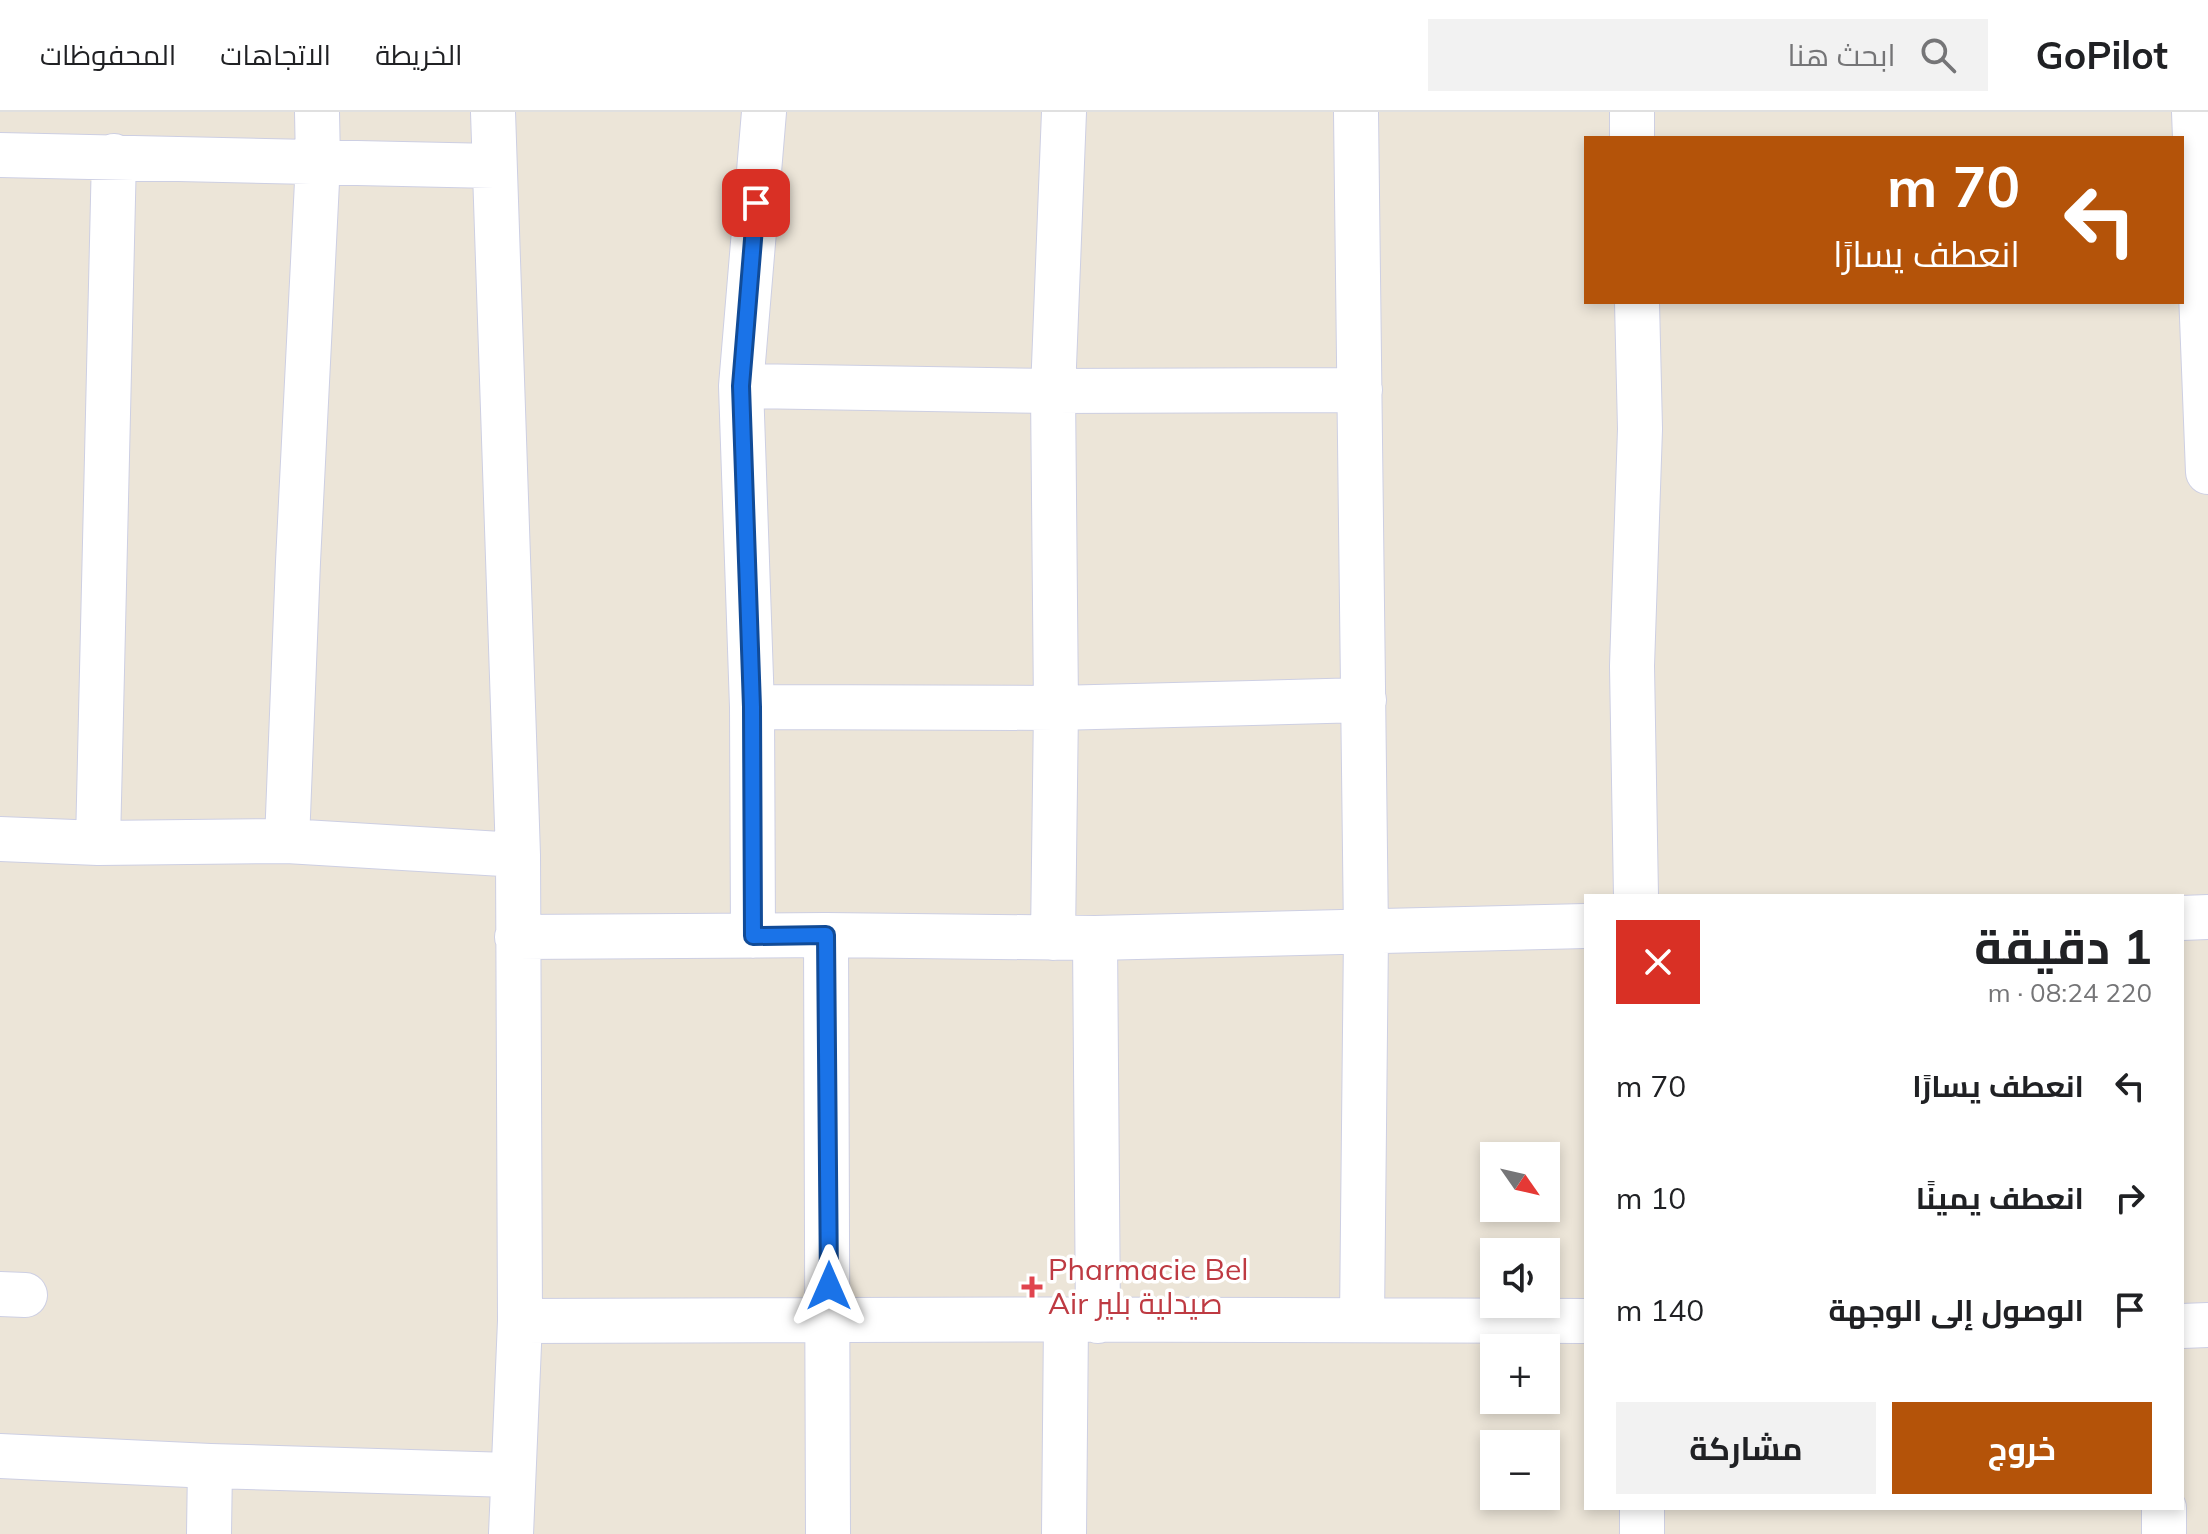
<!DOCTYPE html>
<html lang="ar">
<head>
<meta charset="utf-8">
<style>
	:root { --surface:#fff; --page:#f2f2f2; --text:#202124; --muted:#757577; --line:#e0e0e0; --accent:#b45309 }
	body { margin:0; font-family:Mulish,Cairo,sans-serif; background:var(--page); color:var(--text); direction:rtl; height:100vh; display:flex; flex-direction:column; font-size:30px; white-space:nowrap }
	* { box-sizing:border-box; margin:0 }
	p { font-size:26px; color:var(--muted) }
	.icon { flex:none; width:44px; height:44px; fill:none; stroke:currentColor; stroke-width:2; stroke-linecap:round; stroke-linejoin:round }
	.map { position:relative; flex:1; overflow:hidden; direction:ltr }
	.side { position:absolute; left:1584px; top:782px; width:600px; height:616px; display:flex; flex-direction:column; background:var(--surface); border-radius:0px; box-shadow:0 4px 12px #0003; direction:rtl }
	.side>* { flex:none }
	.guide { position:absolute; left:1584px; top:24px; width:600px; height:168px; border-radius:0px; box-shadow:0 4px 12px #0003; direction:rtl; background:#b45309; color:#fff; overflow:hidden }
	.needle { width:52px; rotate:124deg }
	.buttons { position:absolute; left:1480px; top:1030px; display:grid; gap:16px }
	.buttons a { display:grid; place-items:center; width:80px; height:80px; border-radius:0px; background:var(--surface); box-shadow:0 4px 12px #0003; font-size:40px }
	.pin { position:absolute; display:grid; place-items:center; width:68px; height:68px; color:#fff; margin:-34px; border-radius:16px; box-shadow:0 4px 12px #0006 }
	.me { position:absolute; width:88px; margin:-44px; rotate:0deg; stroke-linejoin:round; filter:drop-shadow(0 0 6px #0008) }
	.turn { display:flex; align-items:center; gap:28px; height:168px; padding:0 32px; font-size:36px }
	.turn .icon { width:104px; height:104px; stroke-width:2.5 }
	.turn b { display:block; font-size:56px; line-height:68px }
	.round { display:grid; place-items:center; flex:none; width:84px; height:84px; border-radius:0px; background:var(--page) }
	.head { display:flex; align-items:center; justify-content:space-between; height:136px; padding:0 32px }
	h1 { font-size:48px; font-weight:700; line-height:60px }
	.button { display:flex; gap:16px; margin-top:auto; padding:16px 32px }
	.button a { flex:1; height:92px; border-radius:0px; background:var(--accent); color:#fff; font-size:32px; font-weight:700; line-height:92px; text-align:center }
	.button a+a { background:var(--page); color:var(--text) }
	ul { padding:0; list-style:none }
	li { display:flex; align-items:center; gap:24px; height:112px; padding:0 32px }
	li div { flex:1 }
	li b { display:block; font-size:30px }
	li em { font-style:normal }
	header { display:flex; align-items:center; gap:48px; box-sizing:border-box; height:112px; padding:0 40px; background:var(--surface); border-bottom:2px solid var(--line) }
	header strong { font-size:38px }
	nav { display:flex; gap:44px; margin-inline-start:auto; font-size:28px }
	.search { width:560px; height:72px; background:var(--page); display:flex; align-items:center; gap:20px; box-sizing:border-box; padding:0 28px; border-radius:0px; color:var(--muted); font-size:30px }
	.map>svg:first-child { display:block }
</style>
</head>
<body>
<header>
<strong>GoPilot</strong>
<div class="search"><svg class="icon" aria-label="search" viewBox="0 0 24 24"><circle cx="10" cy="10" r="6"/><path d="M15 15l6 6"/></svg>ابحث هنا</div>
<nav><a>الخريطة</a><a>الاتجاهات</a><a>المحفوظات</a></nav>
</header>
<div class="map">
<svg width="2208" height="1422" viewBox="0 0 2208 1422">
	<rect width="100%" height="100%" fill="#ece5d8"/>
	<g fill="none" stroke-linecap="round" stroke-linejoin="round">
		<!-- minor casing -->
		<g stroke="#cdcfe3" stroke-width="46">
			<path id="minor" d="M493 0 518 743 520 1209 511 1422
				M1356 0 1366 822 1362 1208
				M1632 0V26
				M2194 0 2208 360
				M0 43 494 54
				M741 274 1053 279 1360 278
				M752 595 1056 596 1364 588
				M0 727 98 731 287 729 518 743
				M287 729 298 450 318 50 317 0
				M98 731 114 44
				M1636 784 1632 554 1640 317 1637 190
				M2182 806 2208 805
				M826 823 828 1422
				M753 824 752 595 741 274 764 0
				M517 825 826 823 1095 826 1586 814
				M1053 826 1056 596 1053 279 1064 0
				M1095 826 1098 1209
				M0 1182 25 1183
				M520 1209C875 1206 1231 1208 1586 1209
				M2182 1214 2208 1213
				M0 1344 210 1354 513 1363
				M1642 1396V1422
				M209 1422 210 1354
				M1064 1422 1066 1209
				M2164 1422V1396"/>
		</g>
		<!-- minor -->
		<use href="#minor" stroke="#fff" stroke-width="44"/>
	</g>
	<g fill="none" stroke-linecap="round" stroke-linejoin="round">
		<!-- route casing -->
		<g stroke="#114b97" stroke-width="20">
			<path id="route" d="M756 91 741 274 752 595 753 824 826 823 829 1174"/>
		</g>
		<!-- route -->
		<use href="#route" stroke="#1a73e8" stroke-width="14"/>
	</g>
	<!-- markers -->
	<path fill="#e0444e" stroke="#fff" stroke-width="3" d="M1028 1163h8v8h8v8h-8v8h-8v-8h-8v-8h8z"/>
	<g text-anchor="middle" stroke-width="7" stroke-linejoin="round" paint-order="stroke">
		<!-- health labels -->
		<g font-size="30" fill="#be3a42" stroke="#fff" text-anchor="start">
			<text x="1048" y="1168">Pharmacie Bel<tspan x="1048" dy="34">Air صيدلية بلير</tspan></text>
		</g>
	</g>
</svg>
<div class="buttons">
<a><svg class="needle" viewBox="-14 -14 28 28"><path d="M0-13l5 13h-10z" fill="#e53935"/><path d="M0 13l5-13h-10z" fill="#757577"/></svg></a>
<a><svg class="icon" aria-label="sound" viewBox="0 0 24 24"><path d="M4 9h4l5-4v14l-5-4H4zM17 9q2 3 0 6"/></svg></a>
<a>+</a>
<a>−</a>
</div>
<div class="pin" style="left:756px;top:91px;background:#d93025"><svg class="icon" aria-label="arrive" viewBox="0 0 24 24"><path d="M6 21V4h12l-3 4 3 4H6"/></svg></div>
<svg class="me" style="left:829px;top:1174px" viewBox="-20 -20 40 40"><path d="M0-17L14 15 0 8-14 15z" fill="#1a73e8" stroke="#fff" stroke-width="4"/></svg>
<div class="guide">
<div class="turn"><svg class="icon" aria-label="left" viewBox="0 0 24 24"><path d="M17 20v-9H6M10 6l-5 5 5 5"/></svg><div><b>70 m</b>انعطف يسارًا</div></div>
</div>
<section class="side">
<div class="head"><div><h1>1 دقيقة</h1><p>220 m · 08:24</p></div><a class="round" style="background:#d93025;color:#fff"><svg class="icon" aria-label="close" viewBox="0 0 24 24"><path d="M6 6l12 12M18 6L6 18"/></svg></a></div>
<ul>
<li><svg class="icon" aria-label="left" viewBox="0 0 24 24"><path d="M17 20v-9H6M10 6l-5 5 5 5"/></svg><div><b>انعطف يسارًا</b></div><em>70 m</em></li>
<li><svg class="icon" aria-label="right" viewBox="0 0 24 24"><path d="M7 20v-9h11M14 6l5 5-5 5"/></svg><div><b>انعطف يمينًا</b></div><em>10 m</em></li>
<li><svg class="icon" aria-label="arrive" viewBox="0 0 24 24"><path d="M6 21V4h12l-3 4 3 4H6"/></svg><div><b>الوصول إلى الوجهة</b></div><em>140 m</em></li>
</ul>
<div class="button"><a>خروج</a><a>مشاركة</a></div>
</section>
</div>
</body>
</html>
